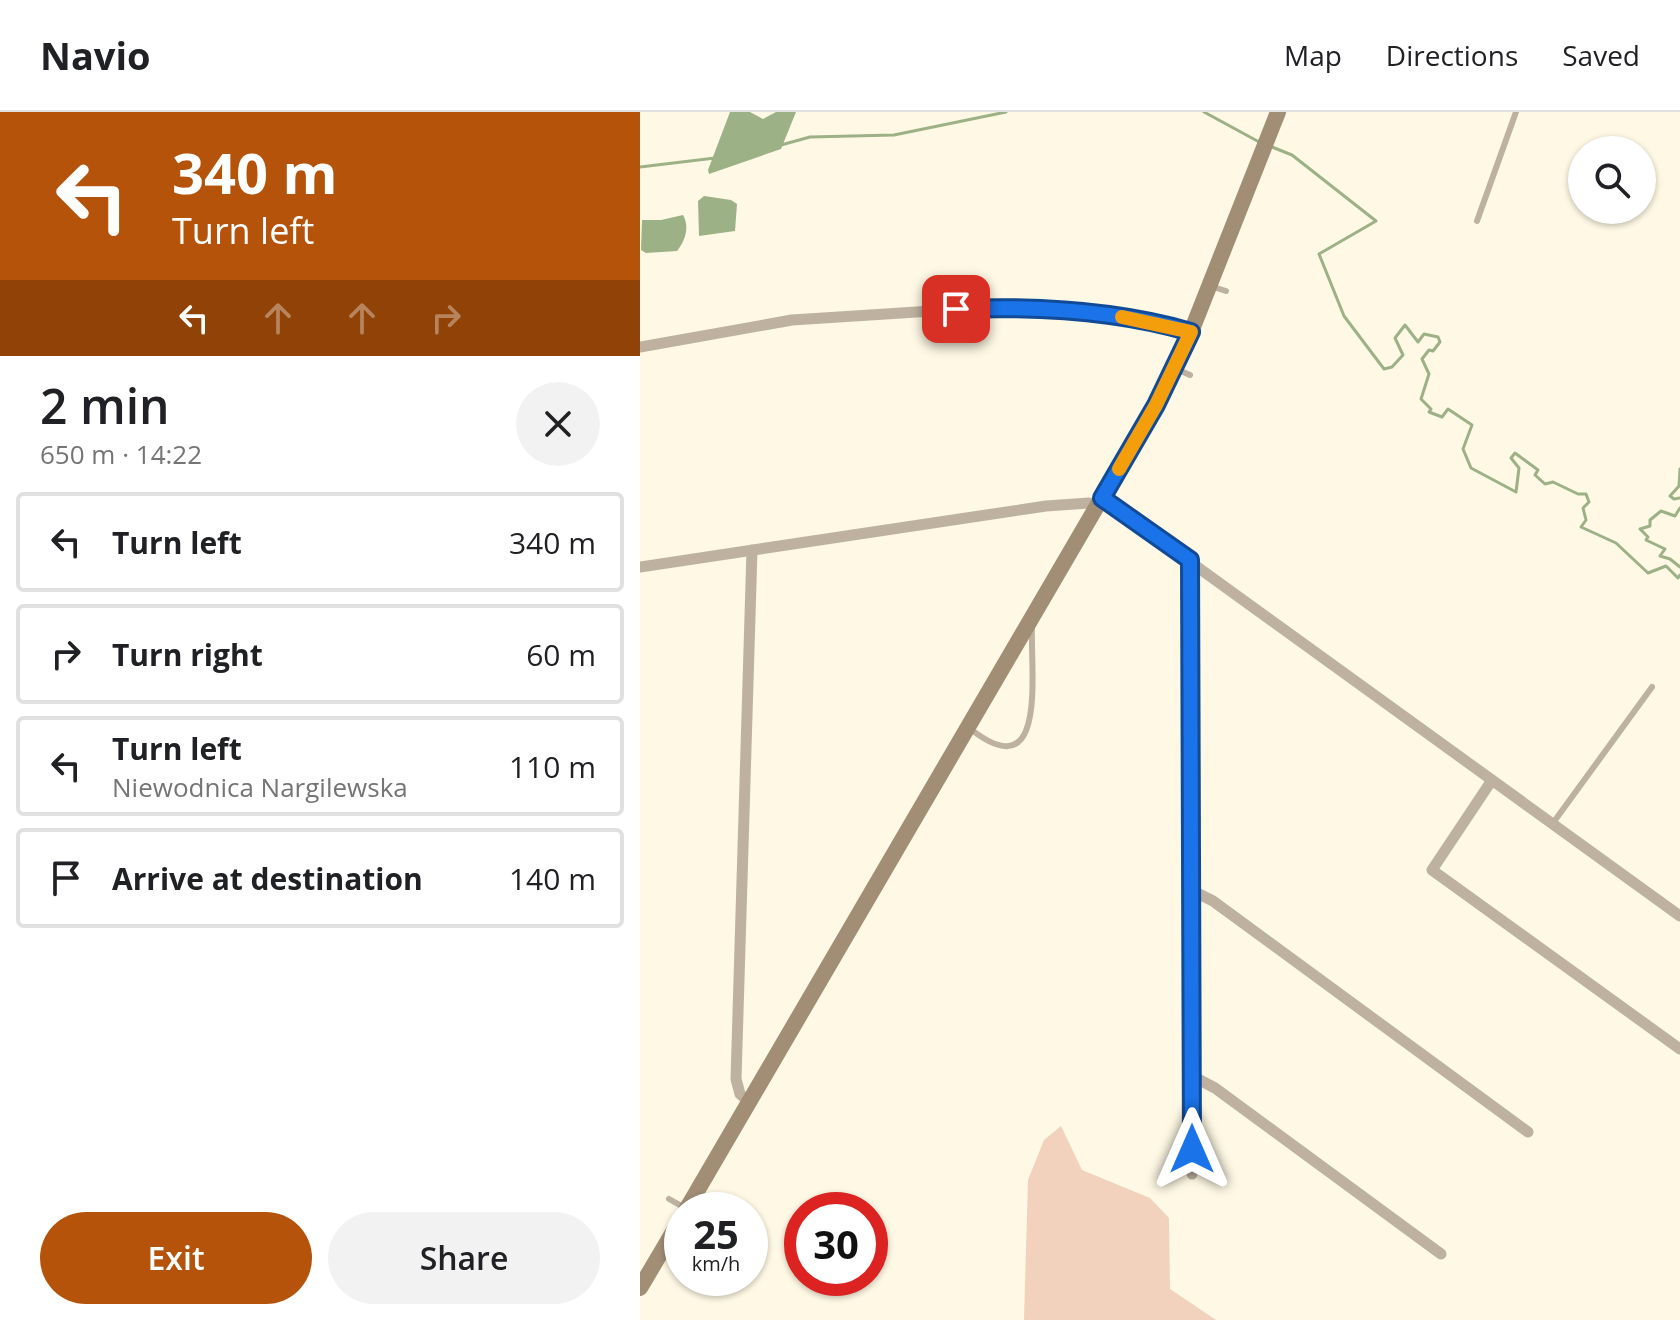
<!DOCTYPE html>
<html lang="en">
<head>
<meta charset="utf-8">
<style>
	:root { --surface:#fff; --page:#f2f2f2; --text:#202124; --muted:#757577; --line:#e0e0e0; --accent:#b45309 }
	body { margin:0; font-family:"Open Sans",sans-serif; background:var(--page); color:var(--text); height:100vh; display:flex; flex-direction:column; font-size:30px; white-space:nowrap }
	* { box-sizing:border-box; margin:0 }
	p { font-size:26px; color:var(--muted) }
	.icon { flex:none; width:44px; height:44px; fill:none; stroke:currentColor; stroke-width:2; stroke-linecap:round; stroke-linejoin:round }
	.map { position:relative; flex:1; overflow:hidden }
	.details { display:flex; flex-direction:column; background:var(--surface); width:640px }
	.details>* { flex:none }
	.top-card { background:#b45309; color:#fff; overflow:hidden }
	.tools { position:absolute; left:928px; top:24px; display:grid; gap:16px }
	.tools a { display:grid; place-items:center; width:88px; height:88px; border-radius:50%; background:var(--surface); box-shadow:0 2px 6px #0004; font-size:40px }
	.speed { position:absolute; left:24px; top:1080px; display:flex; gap:16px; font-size:40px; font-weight:700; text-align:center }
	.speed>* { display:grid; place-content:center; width:104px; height:104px; border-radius:50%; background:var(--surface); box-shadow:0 2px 6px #0004; line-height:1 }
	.speed small { font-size:20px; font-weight:400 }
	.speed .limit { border:12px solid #d22; background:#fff; color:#111 }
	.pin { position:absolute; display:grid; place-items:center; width:68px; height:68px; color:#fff; margin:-34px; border-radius:16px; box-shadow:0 4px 12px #0006 }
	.me { position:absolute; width:88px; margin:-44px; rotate:0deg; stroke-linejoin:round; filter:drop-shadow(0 0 6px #0008) }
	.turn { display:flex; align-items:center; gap:28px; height:168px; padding:0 40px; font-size:36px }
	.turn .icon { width:104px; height:104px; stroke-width:2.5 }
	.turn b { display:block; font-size:56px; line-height:68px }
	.lanes { display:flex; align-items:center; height:76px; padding:0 40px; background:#0003; justify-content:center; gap:40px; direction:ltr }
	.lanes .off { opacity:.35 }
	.round { display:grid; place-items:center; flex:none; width:84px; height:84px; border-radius:42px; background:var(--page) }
	.overview { display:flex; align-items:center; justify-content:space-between; height:136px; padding:0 40px }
	h1 { font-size:48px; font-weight:600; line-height:60px }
	.button { display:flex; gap:16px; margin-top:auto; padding:16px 40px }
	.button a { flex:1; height:92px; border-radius:48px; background:var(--accent); color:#fff; font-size:32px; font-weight:600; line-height:92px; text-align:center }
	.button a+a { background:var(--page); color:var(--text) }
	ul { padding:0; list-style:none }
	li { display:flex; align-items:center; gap:24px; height:100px; margin:0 16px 12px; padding:0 24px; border:4px solid var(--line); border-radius:8px }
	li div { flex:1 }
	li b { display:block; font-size:30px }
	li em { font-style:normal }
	header { display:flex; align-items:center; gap:48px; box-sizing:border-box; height:112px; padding:0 40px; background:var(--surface); border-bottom:2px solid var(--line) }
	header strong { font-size:38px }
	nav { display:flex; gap:44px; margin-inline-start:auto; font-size:28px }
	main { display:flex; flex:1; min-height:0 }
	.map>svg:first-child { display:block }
</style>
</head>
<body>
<header>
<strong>Navio</strong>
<nav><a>Map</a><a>Directions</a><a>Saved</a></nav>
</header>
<main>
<section class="details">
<div class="top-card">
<div class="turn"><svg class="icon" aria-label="left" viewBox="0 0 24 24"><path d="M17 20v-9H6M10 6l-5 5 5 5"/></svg><div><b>340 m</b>Turn left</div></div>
<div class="lanes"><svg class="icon" aria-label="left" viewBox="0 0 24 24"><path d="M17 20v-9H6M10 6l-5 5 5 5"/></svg><svg class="icon off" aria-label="ahead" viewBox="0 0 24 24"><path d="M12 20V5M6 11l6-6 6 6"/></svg><svg class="icon off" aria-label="ahead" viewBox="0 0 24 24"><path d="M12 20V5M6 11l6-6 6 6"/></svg><svg class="icon off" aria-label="right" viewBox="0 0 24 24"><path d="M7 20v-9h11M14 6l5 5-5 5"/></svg></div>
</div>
<div class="overview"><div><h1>2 min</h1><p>650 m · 14:22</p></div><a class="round"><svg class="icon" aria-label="close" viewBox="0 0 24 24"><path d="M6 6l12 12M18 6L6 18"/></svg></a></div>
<ul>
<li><svg class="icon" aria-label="left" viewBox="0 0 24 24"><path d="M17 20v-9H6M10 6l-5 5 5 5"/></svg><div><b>Turn left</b></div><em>340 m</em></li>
<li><svg class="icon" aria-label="right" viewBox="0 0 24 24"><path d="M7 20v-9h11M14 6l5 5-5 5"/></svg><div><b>Turn right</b></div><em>60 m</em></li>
<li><svg class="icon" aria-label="left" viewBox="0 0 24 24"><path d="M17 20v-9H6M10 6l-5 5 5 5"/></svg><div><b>Turn left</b><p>Niewodnica Nargilewska</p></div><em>110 m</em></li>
<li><svg class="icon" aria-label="arrive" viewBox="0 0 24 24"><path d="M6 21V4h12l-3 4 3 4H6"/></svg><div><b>Arrive at destination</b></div><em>140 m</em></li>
</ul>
<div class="button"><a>Exit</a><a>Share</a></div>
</section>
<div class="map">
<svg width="1040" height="1208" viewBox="0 0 1040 1208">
	<rect width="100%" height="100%" fill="#fef8e4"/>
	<!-- green -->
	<path fill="#f2d2bc" d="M421 1014 442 1058 510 1086 529 1106 530 1177 576 1208H384L388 1068 404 1028Z"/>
	<!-- water -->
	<path fill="#9db187" d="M90 0H110L123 7 136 0H156L141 37 69 62 68 58Z
		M64 84 91 88 97 92 95 119 59 124 58 89Z
		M43 103C50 115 45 129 37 139L6 141 1 138 2 108H21Z"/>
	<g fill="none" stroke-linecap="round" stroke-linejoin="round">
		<!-- stream -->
		<path stroke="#9db187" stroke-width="3" d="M564 0 621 31
			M141 33 170 25 254 23 366 0
			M632 35 652 43 736 109 679 142 704 204 744 257 752 255 763 243 755 226 765 213 778 230 784 222 798 225 800 230 793 239 789 238 782 247 789 262 781 287 791 297 789 300 802 305 808 297 832 313 823 337 831 356 876 380 879 356 871 346 875 341 898 358 895 363 905 372 913 370 938 382H946L949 390 943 396 946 408 941 415 976 431 1008 461 1026 454 1038 466 1040 463
			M0 55 75 46
			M1040 357 1039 374 1030 384 1034 387 1040 386
			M1040 396 1035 404 1021 399 1010 408V414L1000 417 1008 425 1006 428 1025 437 1020 444 1030 447 1040 455"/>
		<!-- lane -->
		<path stroke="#beb1a0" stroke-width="6" d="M837 109 876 0
			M570 174 586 179
			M534 256 550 263
			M328 615C409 681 390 559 392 515
			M913 711 1012 575
			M29 1087 47 1097"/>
		<!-- street -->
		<path stroke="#beb1a0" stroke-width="11" d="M0 235 152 208 339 196 448 201 496 207 551 220
			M462 386 1040 804
			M550 448 552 1062
			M0 455 406 394 449 391 457 395
			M852 668 792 758 1040 937
			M551 778 573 789 888 1020
			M552 964 575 976 801 1142
			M109 990 100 982 96 967 112 438"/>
		<!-- secondary -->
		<path stroke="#a18e75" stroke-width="16" d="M46 1098 516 293 551 220 638 0
			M0 1176 42 1105"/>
	</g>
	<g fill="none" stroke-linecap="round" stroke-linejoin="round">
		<!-- route casing -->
		<g stroke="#114b97" stroke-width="20">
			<path id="route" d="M316 197C394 194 476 198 551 220L516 293 462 386 550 448 552 1037"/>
		</g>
		<!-- route -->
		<use href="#route" stroke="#1a73e8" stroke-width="14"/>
		<!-- slow -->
		<path stroke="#f59e0b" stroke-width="14" d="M479 357 516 293 551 220 482 205"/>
	</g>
</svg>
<div class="tools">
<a><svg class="icon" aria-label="search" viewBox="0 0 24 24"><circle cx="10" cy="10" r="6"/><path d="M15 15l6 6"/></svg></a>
</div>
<div class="speed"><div>25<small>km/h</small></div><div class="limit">30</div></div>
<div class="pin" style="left:316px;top:197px;background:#d93025"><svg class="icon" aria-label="arrive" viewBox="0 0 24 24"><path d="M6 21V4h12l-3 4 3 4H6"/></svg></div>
<svg class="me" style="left:552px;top:1037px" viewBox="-20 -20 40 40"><path d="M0-17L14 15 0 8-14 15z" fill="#1a73e8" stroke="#fff" stroke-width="4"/></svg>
</div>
</main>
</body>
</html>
